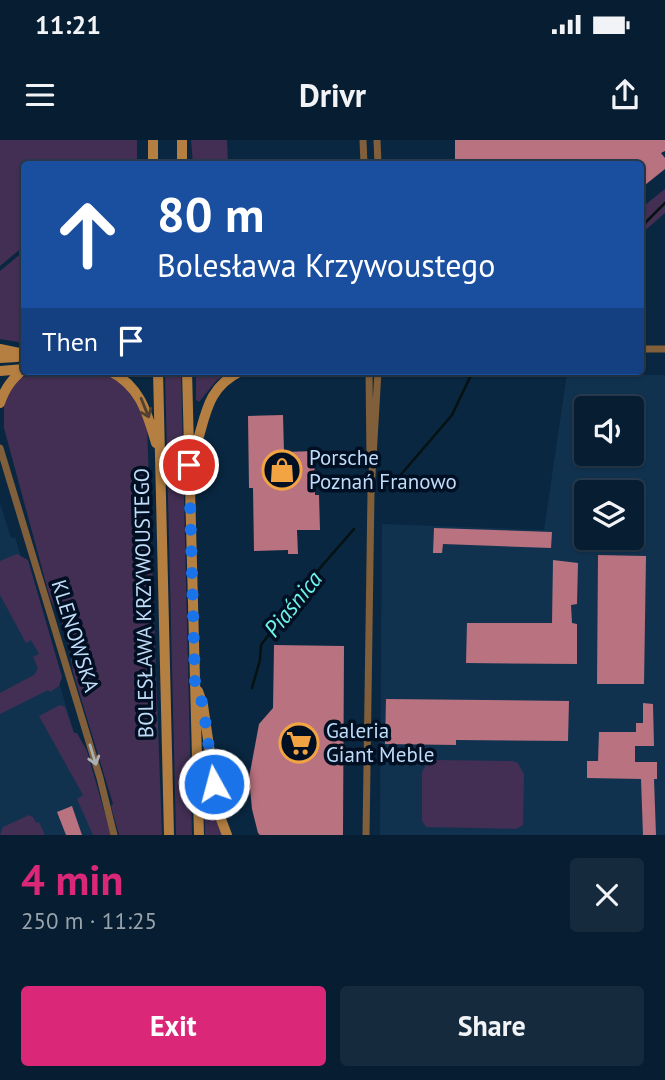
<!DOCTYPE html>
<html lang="en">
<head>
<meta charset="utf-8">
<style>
	:root { --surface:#071d31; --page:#152a3d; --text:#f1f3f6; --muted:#98a2ab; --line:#283b4d; --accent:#db2777 }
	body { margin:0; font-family:"PT Sans",sans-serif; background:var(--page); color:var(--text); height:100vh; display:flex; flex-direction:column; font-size:26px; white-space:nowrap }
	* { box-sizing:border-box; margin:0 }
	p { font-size:23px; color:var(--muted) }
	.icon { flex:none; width:38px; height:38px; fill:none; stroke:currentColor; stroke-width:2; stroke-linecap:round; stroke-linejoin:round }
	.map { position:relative; height:695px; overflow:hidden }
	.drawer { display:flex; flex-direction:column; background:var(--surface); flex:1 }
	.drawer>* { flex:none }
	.guide { position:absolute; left:21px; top:21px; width:623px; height:214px; border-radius:7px; box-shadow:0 2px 5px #0004,0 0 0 2px var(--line); background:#1a4fa0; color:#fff; overflow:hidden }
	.controls { position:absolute; left:574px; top:256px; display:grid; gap:14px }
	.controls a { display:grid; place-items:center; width:70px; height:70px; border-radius:7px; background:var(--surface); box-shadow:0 2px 5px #0004,0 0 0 2px var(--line); font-size:35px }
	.pin { position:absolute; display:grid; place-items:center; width:60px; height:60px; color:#fff; margin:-30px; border:4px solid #fff; border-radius:50%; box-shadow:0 2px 7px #0007 }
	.me { position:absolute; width:77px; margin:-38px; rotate:353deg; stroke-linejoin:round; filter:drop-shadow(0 0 5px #0008) }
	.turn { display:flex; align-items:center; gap:24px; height:147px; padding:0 21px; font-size:32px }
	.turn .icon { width:91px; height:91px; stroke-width:2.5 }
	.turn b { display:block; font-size:49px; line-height:60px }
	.then { display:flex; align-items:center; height:66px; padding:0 21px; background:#0003; gap:14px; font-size:26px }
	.round { display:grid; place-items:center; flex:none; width:74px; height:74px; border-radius:7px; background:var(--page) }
	.head { display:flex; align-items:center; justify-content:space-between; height:119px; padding:0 21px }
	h1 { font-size:42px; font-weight:700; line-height:52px; color:var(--accent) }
	.button { display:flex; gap:14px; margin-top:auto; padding:14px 21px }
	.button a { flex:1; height:80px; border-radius:7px; background:var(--accent); color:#fff; font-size:28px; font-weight:700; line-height:80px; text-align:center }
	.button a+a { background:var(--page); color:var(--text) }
	.status { display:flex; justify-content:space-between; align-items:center; height:49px; padding:0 35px; background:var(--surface); direction:ltr }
	.status svg { height:19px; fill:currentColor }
	header { display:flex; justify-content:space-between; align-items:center; height:91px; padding:0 21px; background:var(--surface); font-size:32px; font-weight:700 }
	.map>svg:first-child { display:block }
</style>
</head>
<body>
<div class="status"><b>11:21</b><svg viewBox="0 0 49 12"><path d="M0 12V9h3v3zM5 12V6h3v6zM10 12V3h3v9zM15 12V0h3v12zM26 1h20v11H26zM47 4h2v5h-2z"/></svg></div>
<header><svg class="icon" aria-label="menu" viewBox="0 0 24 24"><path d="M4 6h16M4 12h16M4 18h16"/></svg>Drivr<svg class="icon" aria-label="share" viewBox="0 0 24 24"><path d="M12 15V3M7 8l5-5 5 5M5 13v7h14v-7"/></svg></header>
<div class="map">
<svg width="665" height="695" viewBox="0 0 665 695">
	<rect width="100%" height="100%" fill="#092741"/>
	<!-- built -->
	<path fill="#11324f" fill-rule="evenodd" d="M567 234 665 235V695H380L382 384 544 390ZM586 268H632V313H586ZM586 352H632V397H586Z
		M0 363 11 398 15 397 105 695H0Z"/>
	<!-- green -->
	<path fill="#432f53" d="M0 0H137V24H24V106L0 126Z
		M191 0H227L228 24H193Z
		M665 49V73L641 94V68Z
		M24 111V203L0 199V131Z
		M42 231C98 231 127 225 147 287L162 695H119L111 666 113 664 73 532 68 502 60 477 50 458 4 288V263L9 249 18 239Z
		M165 231H181L192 695H176Z
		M196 231H229L216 241 199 262 196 260Z
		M17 414 28 420 62 537 59 546 50 552 48 550 0 574V553L34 535 38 528 33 517 39 514 31 500 26 503 0 455V421Z
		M60 565 65 567 74 593H77L87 611 111 695H93L77 659 83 655 39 576Z
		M203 591 211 660 222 695H205Z
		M436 620 512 621 518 623 524 634 523 685 516 689 426 687 422 681V633L425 626Z
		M29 675 33 677 36 683 39 682 45 695H0L3 687Z"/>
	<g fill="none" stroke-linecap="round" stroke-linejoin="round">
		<!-- stream -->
		<path stroke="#061211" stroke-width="2.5" d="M640 88 665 63
			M392 345 452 275 471 235
			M252 548 260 520 261 505 320 428 354 389"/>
	</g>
	<!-- building -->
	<path fill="#b9727f" d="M455 0H665V11L661 13 665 18V29L640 49V24H455Z
		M283 275 284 312 314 311 315 355H319L320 390H297L298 414H288V410L254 411 253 348H249L248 276Z
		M434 388 552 392 551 408 443 404 442 413H433Z
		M598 415 646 416 644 544H597Z
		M553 420 578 423 577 464 571 465 572 483 577 484V524L466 523 467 483H552Z
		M274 505 344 506 343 695H260L258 693 252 669 249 638 259 584 273 568Z
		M386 559 569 561 568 601 456 600V605L385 604Z
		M643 563 653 564 654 606H635V622H657V639H654L656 695H643L641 639 587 638V621H598L599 592H636V583H643Z
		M72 666 82 695H66L57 672Z"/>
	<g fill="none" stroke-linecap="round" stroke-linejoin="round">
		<!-- minor -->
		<path stroke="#815f3a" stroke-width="7" d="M363 0 364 24
			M377 0 378 24
			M640 209H665
			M369 231 370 317
			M0 308 100 638 114 695
			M366 695 371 352 378 231"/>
		<!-- secondary -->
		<path stroke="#b47f41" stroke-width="10" d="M153 0V24
			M182 0V24
			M0 209 24 214
			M0 218 17 217
			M0 231 24 229
			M110 231C141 247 147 273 156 303
			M158 231 169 695
			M187 231 199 695
			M0 263C5 248 12 239 24 229
			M190 321C207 286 200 251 241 231
			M198 551 203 565 219 674 227 695"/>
	</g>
	<!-- one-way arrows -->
	<defs><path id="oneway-shaft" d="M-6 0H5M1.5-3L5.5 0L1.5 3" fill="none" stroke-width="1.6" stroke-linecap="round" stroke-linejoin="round" transform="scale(1.75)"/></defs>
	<use stroke="#514130" href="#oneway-shaft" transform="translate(145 268) rotate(68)"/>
	<use stroke="#aab0b6" href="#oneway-shaft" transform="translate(93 615) rotate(73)"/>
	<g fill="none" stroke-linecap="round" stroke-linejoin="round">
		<!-- route -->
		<path stroke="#1a73e8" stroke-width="12" stroke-dasharray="0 21.6" d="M189 325 195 544 203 565 214 644"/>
	</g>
	<!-- icons -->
	<defs>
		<g id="shop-ring" transform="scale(2.0125)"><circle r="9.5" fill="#000f22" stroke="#f3a442" stroke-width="1.5"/><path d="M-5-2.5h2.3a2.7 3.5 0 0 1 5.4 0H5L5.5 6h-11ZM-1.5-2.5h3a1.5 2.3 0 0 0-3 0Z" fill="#f3a442"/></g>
		<g id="supermarket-ring" transform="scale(2.0125)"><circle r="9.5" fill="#000f22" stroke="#f3a442" stroke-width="1.5"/><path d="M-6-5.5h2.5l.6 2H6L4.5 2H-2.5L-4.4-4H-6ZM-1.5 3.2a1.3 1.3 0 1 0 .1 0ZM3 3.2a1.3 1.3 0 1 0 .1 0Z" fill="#f3a442"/></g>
	</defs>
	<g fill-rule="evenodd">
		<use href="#shop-ring" x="282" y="330"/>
		<use href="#supermarket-ring" x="299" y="603"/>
	</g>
	<g text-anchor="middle" stroke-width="7" stroke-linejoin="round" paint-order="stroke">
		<!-- poi labels -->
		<g font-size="21" fill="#c0dcf8" stroke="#000f22" text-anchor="start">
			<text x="309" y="325">Porsche<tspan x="309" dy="24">Poznań Franowo</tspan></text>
			<text x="326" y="598">Galeria<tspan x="326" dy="24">Giant Meble</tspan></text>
		</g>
		<!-- street labels -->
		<g font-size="21" fill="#c0dcf8" stroke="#000f22">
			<text transform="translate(144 463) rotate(-91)" y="7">BOLESŁAWA KRZYWOUSTEGO</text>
			<text transform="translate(75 496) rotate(73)" y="7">KLENOWSKA</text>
		</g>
		<!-- water labels -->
		<g font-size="23" font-style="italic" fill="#6cf5eb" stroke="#000f22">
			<text transform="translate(293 464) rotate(-51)" y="8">Piaśnica</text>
		</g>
	</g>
</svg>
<div class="controls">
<a><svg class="icon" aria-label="sound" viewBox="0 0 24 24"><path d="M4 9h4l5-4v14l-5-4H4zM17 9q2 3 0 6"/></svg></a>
<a><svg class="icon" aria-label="layers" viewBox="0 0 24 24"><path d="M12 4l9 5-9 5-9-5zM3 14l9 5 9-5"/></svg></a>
</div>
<div class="pin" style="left:189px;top:325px;background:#d93025"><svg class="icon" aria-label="arrive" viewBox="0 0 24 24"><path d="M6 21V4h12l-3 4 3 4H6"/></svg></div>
<svg class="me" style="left:214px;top:644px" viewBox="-20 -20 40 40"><circle r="17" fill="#1a73e8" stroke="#fff" stroke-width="3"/><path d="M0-11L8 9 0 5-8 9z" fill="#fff"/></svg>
<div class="guide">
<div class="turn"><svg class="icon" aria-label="ahead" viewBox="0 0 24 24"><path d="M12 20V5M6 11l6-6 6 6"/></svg><div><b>80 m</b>Bolesława Krzywoustego</div></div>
<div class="then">Then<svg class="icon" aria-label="arrive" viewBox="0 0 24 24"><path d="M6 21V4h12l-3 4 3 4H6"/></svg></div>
</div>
</div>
<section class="drawer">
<div class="head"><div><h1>4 min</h1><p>250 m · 11:25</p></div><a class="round"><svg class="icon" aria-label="close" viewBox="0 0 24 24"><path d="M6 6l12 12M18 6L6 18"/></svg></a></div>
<div class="button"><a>Exit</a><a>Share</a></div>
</section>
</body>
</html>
